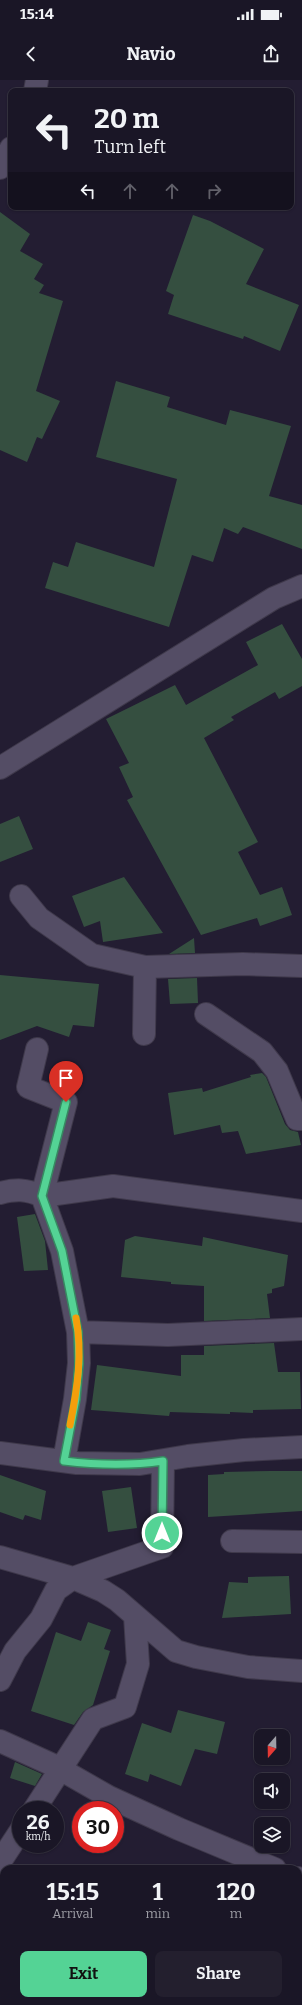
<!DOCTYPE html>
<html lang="en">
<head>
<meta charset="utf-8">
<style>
	:root { --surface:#1a1626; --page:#231f2e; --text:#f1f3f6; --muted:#9f9fa7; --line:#383543; --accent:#54d395 }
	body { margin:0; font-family:Bitter,serif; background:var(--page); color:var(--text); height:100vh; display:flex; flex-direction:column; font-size:15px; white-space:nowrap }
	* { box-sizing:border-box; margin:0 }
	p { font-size:13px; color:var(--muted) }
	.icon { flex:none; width:22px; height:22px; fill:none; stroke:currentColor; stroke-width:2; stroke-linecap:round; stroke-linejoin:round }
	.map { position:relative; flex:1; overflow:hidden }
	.panel { position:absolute; left:0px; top:1785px; width:302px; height:140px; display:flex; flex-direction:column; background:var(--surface); border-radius:12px 12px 0 0; box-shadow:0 1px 3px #0004,0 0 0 1px var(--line) }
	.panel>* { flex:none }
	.hud { position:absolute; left:8px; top:8px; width:286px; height:122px; border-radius:8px; box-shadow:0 1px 3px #0004,0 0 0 1px var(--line); background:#1a1626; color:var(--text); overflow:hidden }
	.needle { width:26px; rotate:200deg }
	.tools { position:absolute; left:254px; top:1649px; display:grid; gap:8px }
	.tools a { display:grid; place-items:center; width:36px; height:36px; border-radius:8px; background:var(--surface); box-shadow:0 1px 3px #0004,0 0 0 1px var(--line); font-size:20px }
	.speed { position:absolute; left:12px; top:1721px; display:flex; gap:8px; font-size:20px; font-weight:700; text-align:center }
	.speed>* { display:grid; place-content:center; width:52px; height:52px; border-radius:50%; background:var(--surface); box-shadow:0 1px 3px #0004,0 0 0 1px var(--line); line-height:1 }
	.speed small { font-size:10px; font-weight:400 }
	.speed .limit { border:6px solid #d22; background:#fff; color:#111 }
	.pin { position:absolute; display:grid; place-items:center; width:34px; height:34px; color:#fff; margin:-41px -17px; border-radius:50% 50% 50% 0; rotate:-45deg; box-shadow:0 0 4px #0007 }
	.pin .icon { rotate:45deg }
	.me { position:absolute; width:44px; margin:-22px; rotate:0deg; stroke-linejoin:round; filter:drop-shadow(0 0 3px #0008) }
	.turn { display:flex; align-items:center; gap:14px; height:84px; padding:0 20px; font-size:18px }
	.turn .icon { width:52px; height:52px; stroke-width:2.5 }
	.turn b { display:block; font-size:28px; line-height:34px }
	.lanes { display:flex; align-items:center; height:38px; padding:0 20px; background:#0003; justify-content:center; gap:20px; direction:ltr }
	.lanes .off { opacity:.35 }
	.eta { display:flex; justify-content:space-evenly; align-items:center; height:68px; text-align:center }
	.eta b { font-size:24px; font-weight:700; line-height:28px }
	.button { display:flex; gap:8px; margin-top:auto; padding:8px 20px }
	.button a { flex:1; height:46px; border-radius:8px; background:var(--accent); color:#111; font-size:16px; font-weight:700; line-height:46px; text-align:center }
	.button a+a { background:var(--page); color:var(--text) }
	.status { display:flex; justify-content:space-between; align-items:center; height:28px; padding:0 20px; background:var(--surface); direction:ltr }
	.status svg { height:11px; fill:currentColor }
	header { display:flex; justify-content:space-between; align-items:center; height:52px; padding:0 20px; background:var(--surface); font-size:18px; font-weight:700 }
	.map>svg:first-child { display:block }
</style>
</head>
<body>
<div class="status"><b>15:14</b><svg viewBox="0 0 49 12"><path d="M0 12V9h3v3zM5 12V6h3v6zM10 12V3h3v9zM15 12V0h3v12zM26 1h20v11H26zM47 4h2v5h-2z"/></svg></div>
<header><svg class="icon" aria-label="back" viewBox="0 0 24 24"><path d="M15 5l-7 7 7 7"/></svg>Navio<svg class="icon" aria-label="share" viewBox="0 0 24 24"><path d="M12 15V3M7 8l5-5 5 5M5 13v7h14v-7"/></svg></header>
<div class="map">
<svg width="302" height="1925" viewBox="0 0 302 1925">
	<rect width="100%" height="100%" fill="#231d32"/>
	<!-- building -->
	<path fill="#354f40" d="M0 132 30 154 20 171 43 184 34 199 44 205 39 213 63 221 36 311 60 321 42 359 37 357 27 382 0 370Z
		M193 135 210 141 264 169 246 204 299 225 280 271 244 256 243 259 168 234 174 215 166 211Z
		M116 301 170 317 167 327 226 345 230 330 291 346 269 416 302 425V469L243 447 238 454 224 448 213 482 192 475 169 547 45 508 53 482 68 487 76 462 154 487 177 399 96 377Z
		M282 544 302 579V606L279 619 275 612 231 637 234 640 204 658 258 762 238 772 260 815 282 807 292 835 260 846 257 838 201 855 127 720 133 717 119 687 129 683 106 639 175 605 186 625 258 585 246 562Z
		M19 736 33 769 0 782V744Z
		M124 797 163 853 103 862 100 841 84 847 72 816Z
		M194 858 195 873 169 874Z
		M0 895 99 904 94 947 73 945 69 957 37 946 0 960Z
		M197 898 198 923 170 924 168 899Z
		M262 993 266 997 285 1044 290 1050 298 1052 301 1065 246 1074 238 1051 222 1053 220 1045 174 1055 168 1013 202 1008 203 1012 251 997 250 995Z
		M35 1134 45 1161 48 1190 24 1191 17 1137Z
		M135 1156 202 1166 203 1157 288 1175 284 1206 272 1209V1213L267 1214 270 1238 204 1241V1206L171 1204V1202L121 1197 125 1160Z
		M274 1263 278 1292H300L301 1329 253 1330V1333L230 1332V1334L170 1332 169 1336 91 1330 97 1285 181 1296V1275H204V1266Z
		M271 1391H302V1431L208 1437V1395L224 1394V1392Z
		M0 1395 46 1411 41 1440 25 1435 23 1440 0 1432Z
		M131 1407 137 1448 108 1452 102 1411Z
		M289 1496 291 1534 222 1538 229 1502 248 1503V1497Z
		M88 1542 111 1550 104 1569 110 1571 93 1625 83 1632 74 1645 31 1631 56 1552 81 1561Z
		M178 1630 225 1642 217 1674 195 1669 181 1706 150 1694 148 1702 125 1694 142 1643 171 1653Z
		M15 1682 42 1694 35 1706 10 1698Z"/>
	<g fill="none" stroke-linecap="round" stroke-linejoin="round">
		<!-- minor casing -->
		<g stroke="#3f394b" stroke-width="24">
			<path id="minor" d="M35 11 37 0
				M0 88 11 68
				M0 688 274 518 302 506
				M21 816 39 838 92 875 145 887 243 884 302 886
				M206 934 262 972 277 991 297 1039H302
				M144 954 145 887
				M37 969 28 1007 66 1022 42 1116 113 1106 302 1131
				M0 1113C16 1109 26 1109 42 1116L62 1171 78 1252 79 1283 75 1319 64 1381
				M78 1252 168 1255 302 1249
				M0 1373 77 1383 140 1384 188 1376 244 1370 302 1367
				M232 1461 302 1462
				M0 1477 73 1498 103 1511 117 1520 176 1571 196 1577 248 1587 302 1591
				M0 1600 15 1571 41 1539 56 1510 73 1498 162 1467 163 1381
				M0 1661 53 1685 109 1717 179 1749 275 1789
				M34 1730 93 1639 125 1627 138 1584 135 1536
				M0 1782 21 1750
				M298 1798 302 1800
				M11 1925 12 1921"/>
		</g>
		<!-- minor -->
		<use href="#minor" stroke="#544d65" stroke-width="22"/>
	</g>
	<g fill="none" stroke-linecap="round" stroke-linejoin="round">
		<!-- route casing -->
		<g stroke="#378961" stroke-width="10">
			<path id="route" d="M66 1022 42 1116 62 1171 78 1252 79 1284 76 1319 64 1381C97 1385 129 1386 163 1381L162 1453"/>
		</g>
		<!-- route -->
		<use href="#route" stroke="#54d395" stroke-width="7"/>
		<!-- slow -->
		<path stroke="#f59e0b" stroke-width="7" d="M70 1345C77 1310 83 1274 76 1238"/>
	</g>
</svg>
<div class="tools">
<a><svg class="needle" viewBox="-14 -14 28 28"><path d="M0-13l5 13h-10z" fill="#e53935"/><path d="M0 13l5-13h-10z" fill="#9f9fa7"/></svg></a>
<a><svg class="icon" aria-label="sound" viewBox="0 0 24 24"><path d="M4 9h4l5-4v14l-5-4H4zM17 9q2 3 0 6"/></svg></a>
<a><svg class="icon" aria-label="layers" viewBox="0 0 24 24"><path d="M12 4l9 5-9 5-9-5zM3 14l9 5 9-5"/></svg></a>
</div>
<div class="speed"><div>26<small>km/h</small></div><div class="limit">30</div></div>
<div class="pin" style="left:66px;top:1022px;background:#d93025"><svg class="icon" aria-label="arrive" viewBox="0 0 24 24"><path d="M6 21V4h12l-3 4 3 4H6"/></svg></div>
<svg class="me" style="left:162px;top:1453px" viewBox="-20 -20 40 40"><circle r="17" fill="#54d395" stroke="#fff" stroke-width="3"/><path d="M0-11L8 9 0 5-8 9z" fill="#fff"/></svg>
<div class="hud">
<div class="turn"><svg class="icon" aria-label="left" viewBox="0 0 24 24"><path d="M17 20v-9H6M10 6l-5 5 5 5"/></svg><div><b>20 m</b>Turn left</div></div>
<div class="lanes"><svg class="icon" aria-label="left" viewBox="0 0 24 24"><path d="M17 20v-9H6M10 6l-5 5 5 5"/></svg><svg class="icon off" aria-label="ahead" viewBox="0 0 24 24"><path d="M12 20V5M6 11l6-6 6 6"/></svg><svg class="icon off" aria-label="ahead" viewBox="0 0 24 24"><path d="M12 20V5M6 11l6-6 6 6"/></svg><svg class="icon off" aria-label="right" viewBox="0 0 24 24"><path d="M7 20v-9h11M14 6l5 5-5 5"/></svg></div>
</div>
<section class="panel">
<div class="eta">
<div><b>15:15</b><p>Arrival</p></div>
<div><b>1</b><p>min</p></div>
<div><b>120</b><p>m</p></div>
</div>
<div class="button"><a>Exit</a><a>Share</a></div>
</section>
</div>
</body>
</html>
